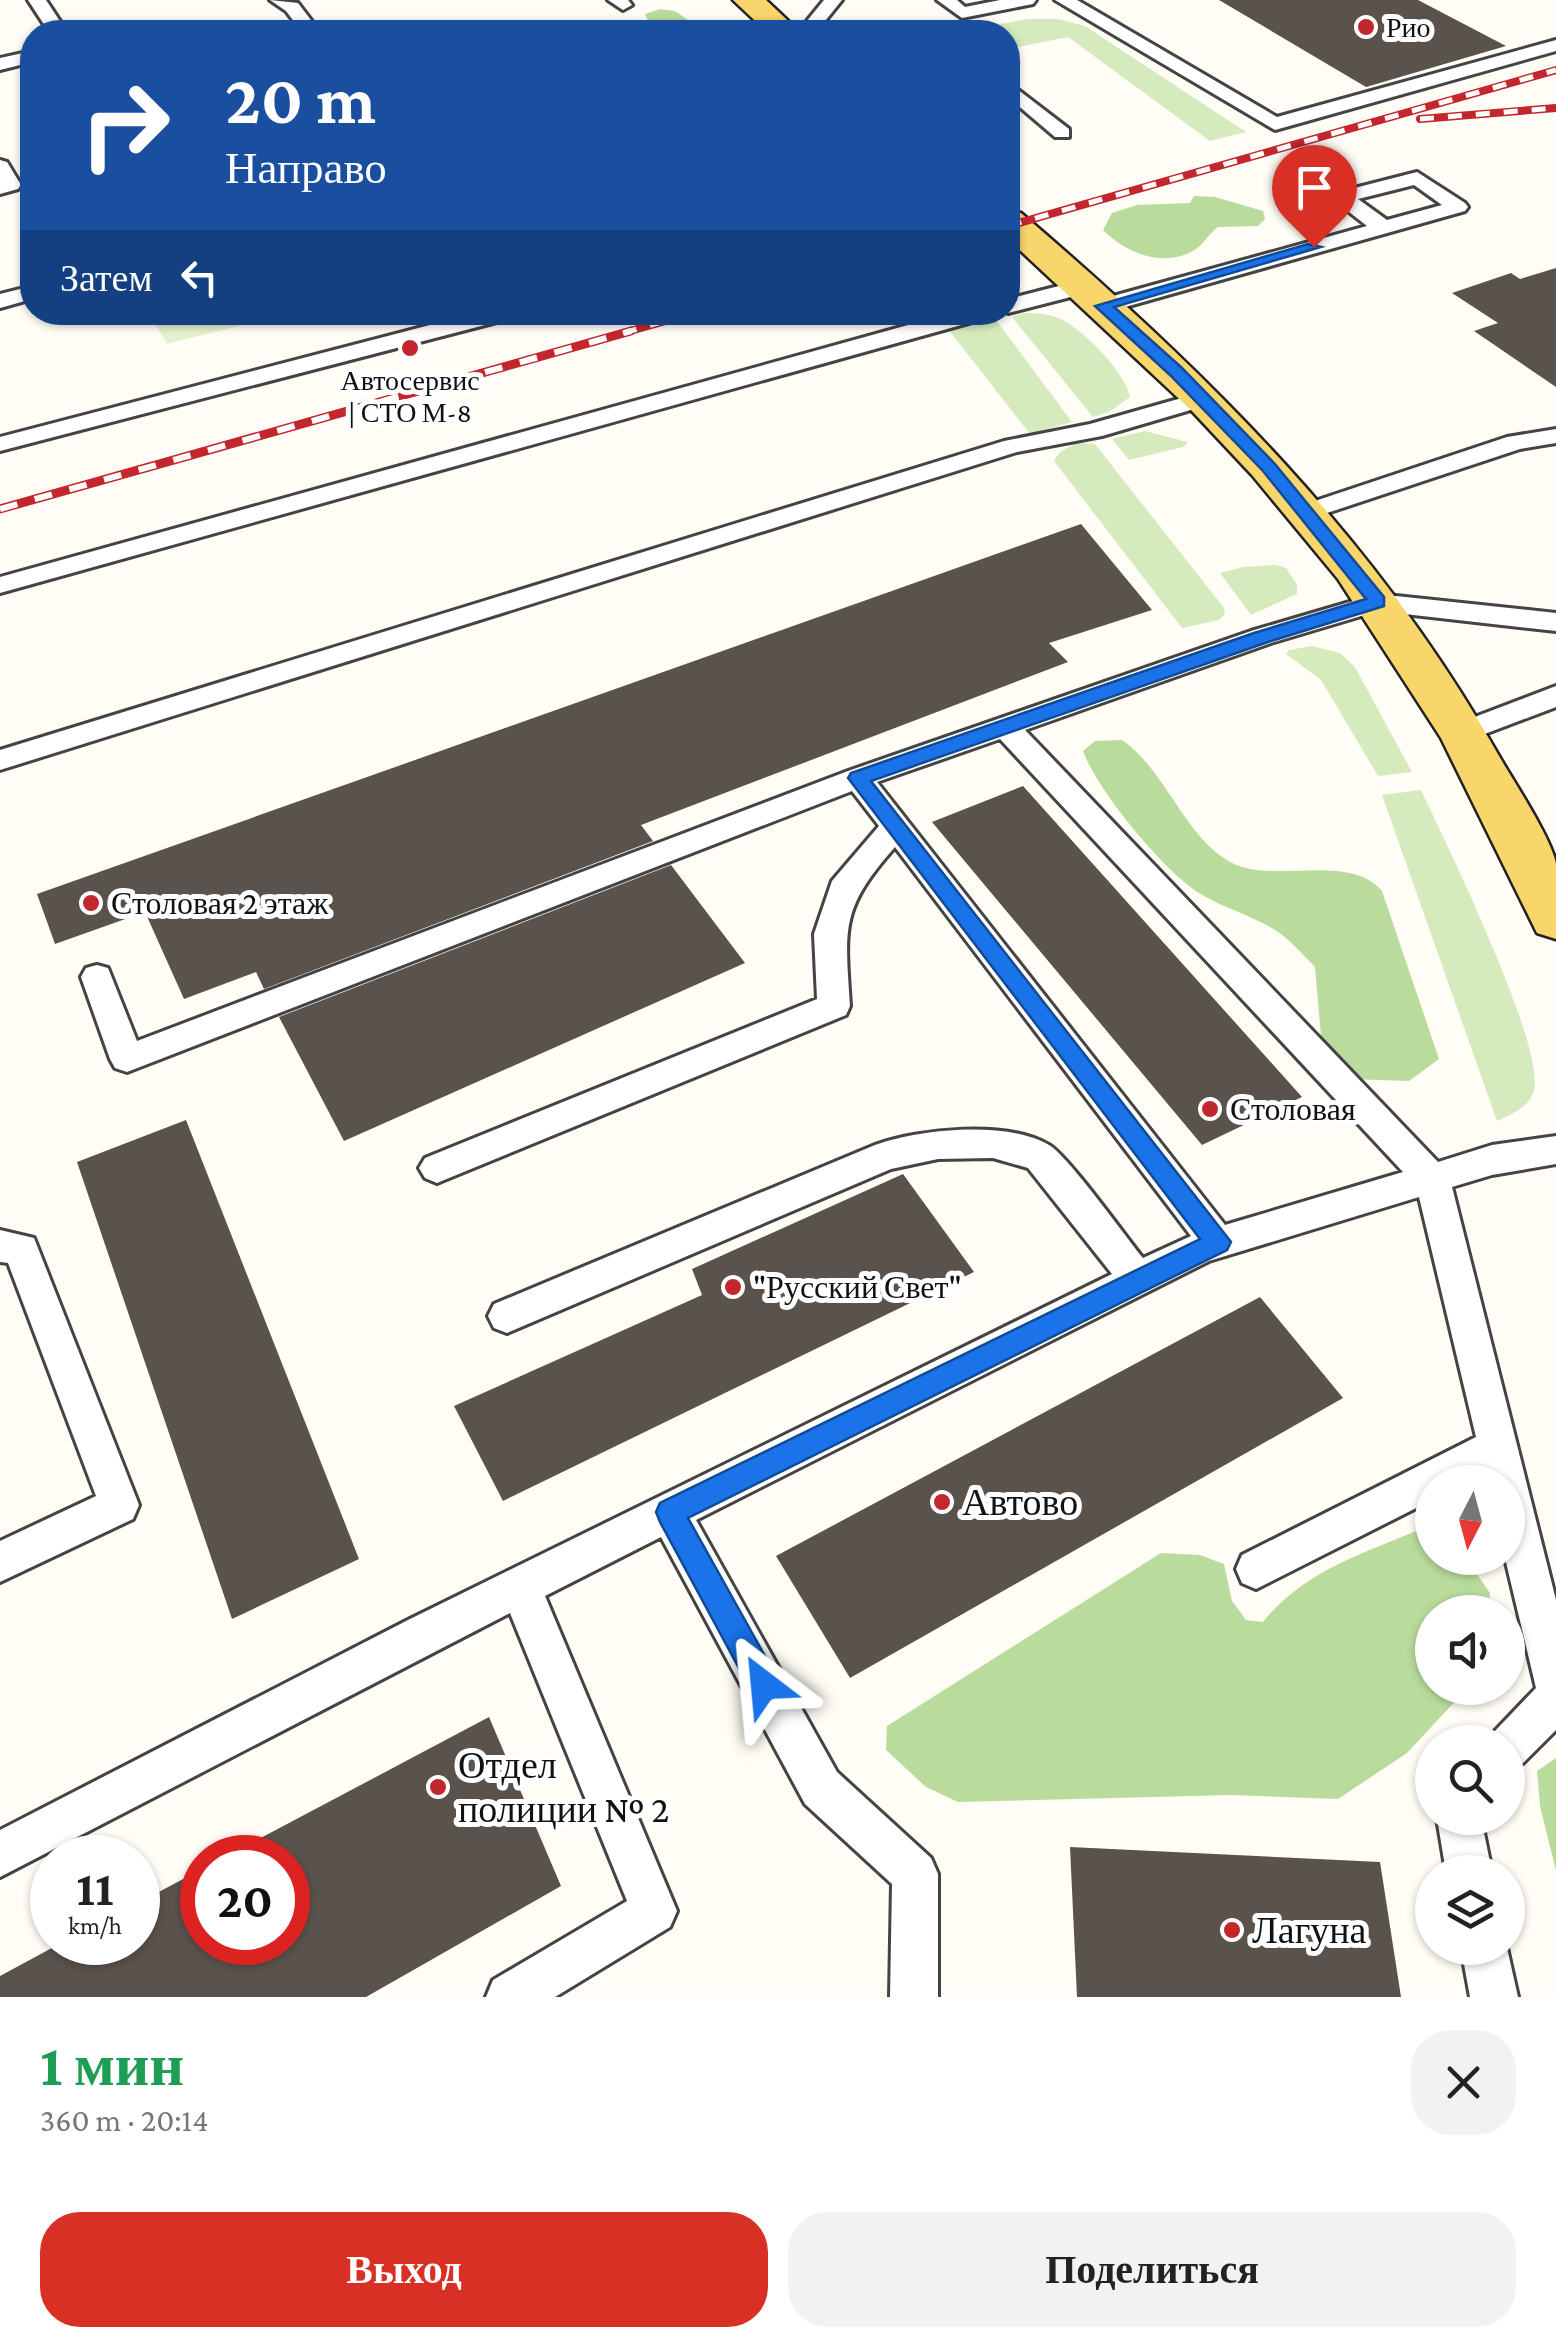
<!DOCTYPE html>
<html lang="ru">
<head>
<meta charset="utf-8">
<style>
	:root { --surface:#fff; --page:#f2f2f2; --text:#222; --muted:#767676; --accent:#d93025 }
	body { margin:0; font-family:"Crimson Pro",serif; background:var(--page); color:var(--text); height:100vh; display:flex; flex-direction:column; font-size:38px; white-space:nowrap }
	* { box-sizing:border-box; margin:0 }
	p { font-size:32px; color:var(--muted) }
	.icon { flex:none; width:55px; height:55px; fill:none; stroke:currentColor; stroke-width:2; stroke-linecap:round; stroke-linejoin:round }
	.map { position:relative; height:1997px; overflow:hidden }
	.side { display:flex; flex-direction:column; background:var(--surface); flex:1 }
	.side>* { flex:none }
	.guide { position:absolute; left:20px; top:20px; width:1000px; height:305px; border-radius:40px; box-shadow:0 2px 8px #0004; background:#1a4fa0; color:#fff; overflow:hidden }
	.needle { width:65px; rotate:186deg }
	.fabs { position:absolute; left:1415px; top:1465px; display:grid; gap:20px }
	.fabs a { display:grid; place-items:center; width:110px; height:110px; border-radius:50%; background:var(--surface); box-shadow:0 2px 8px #0004; font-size:50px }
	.speed { position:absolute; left:30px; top:1835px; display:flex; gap:20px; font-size:50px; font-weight:700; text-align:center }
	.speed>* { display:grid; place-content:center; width:130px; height:130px; border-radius:50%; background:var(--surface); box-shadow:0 2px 8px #0004; line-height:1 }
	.speed small { font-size:25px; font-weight:400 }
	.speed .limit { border:15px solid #d22; background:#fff; color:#111 }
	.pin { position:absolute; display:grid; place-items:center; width:85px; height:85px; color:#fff; margin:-102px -42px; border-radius:50% 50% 50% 0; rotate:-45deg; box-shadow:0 0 10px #0007 }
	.pin .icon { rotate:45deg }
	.me { position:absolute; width:110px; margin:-55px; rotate:331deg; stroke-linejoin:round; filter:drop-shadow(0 0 8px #0008) }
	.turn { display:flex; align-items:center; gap:35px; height:210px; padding:0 40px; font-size:45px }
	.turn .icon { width:130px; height:130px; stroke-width:2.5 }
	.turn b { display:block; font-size:70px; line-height:85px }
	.then { display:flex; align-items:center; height:95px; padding:0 40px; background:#0003; gap:20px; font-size:38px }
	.round { display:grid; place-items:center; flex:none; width:105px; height:105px; border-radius:40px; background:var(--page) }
	.overview { display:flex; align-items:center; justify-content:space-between; height:170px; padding:0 40px }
	h1 { font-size:60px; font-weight:700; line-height:75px; color:#1e9e55 }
	.button { display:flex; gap:20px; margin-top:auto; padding:20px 40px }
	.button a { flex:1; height:115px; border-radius:40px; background:var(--accent); color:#fff; font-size:40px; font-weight:700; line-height:115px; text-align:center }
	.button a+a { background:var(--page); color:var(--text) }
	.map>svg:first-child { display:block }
</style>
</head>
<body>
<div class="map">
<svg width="1556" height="1997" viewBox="0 0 1556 1997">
	<rect width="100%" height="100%" fill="#fffdf5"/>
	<!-- green -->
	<path fill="#d5ebbd" d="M1027 19H1058L1085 26 1246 132 1210 141 1068 37 1008 49V32H957Z
		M1024 313C1037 313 1051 314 1063 320 1085 332 1126 373 1130 397L1109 412 1093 417 1012 317Z
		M987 319 996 320 1072 422 1030 434 948 329Z
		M1145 431 1188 442 1183 447 1129 460 1112 439Z
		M1076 443 1095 444 1224 608 1225 614 1219 620 1182 628 1054 461 1060 452Z
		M1276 565 1286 568 1297 585V594L1251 615 1220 573 1243 567Z
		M1312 646 1340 653 1355 667 1412 772 1378 776 1321 680 1286 654 1289 650Z
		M1421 790C1443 837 1550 1054 1533 1093 1527 1109 1511 1114 1497 1121L1382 795Z"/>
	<!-- forest -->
	<path fill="#b9dc9c" d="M660 9 675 11 705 32H653L645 14Z
		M1194 196 1215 197 1263 211 1265 219 1258 226 1218 227C1209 233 1205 243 1196 249 1165 269 1127 254 1103 230L1112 213 1137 205 1190 203Z
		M1122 740C1168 771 1189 850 1242 867 1285 880 1351 855 1382 891L1439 1059 1409 1081 1348 1079 1323 1059 1315 967C1303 955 1290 939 1275 930 1251 915 1223 908 1199 893 1163 870 1097 790 1083 751L1095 741Z
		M1421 1529 1432 1532V1558H1466L1490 1593 1488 1612H1432V1688H1465L1461 1695 1407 1753 1338 1799 1231 1795 958 1802 926 1787 886 1750 887 1726 1161 1553 1200 1555 1224 1564 1232 1601 1246 1620 1263 1622C1304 1571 1362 1554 1421 1529Z
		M1556 1758V1871L1540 1806 1537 1771Z"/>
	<!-- pitch -->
	<path fill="#e6f2cf" d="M149 313H290L167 344Z"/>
	<!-- building -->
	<path fill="#5a524d" d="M1219 0H1418L1506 46 1366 87Z
		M1556 268V387L1474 331 1498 323 1452 293 1511 273 1520 279Z
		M1081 524 1152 610 1049 643 1068 662 641 825 653 841 264 989 256 972 184 999 145 912 55 944 37 894Z
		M1023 786 1302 1097 1202 1145 932 822Z
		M671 865 745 963 344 1141 279 1017Z
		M186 1120 359 1559 232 1619 77 1162Z
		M903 1174 974 1272 503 1501 454 1406 702 1295 692 1269Z
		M1260 1297 1343 1398 850 1678 776 1556Z
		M489 1717 561 1886 366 1997H0V1976L63 1942H138V1903L202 1869V1942H288V1858H223Z
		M1070 1847 1380 1862 1401 1997H1077Z"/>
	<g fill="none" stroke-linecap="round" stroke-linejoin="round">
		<!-- service casing -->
		<g stroke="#444" stroke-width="6">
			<path id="service" d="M28 0H46L67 32H49Z
				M270 0 298 3 320 32H302L286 11Z
				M608 0H628L632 5 623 10Z
				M824 0H842L816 32H798Z
				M937 0H957L965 7 1000 0H1036L1033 4 962 18Z
				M1055 0H1077L1277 117 1556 40V51L1275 130Z
				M32 51V62L0 70V58Z
				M1008 82 1069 129V137H1055L1008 97Z
				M0 160 7 162 21 185 18 189 0 194Z
				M1417 172 1465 203 1468 207 1465 211 1111 311H1095L1092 306 1095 301 1367 226 1335 201 1332 197 1335 193ZM1414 185 1442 205 1387 220 1358 199Z
				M1082 280 1090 282 1093 287 1090 292 1016 311 1008 313 1007 312 1008 299Z
				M32 286V299L0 308V294Z
				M480 312H519L516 317 0 451V437Z
				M955 312H993L990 317 0 593V577Z
				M1203 392 1211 394 1215 399 1211 404 1102 436 1017 452 0 770V750L1004 441 1090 424Z
				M1556 429V443L1520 449 1315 517 1306 520 1293 512 1297 507 1507 437Z
				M1377 594 1556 613V631L1378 611 1271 643 1025 730 1438 1162 1492 1145 1556 1136V1164L1492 1175 1452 1187 1556 1600V1730L1523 1763 1508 1770V1742H1488L1493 1733 1536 1688 1505 1558 1508 1482H1487L1484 1473 1466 1482H1432V1500L1256 1589 1242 1583 1236 1569 1242 1555 1476 1437 1419 1197 1209 1261 696 1520 837 1772 931 1858 938 1874V1997H890L892 1884 805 1804 661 1537 545 1596 677 1911 670 1927 555 1997H486L493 1980 627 1901 510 1613 0 1877V1830L408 1620 1112 1274 1028 1168 993 1158 938 1159 891 1169 507 1333 494 1328 488 1316 494 1304 875 1145C919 1129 1007 1120 1049 1145 1068 1156 1125 1236 1143 1258L1191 1236 895 847C840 909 845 927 850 1006L846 1015 449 1178 437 1183 425 1178 419 1168 425 1158 817 999 814 934 832 881 879 826 852 791 127 1072 115 1068 110 1059 81 977 86 968 97 965 108 968 137 1041 848 771 1251 631ZM1000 739 1403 1172 1225 1225 877 782Z
				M1556 686V707L1461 743 1451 740 1447 733 1451 726Z
				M0 1230 34 1238 139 1505 133 1519 0 1582V1541L96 1496 8 1263 0 1262Z
				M1437 1818H1481L1492 1872H1446Z
				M1461 1948H1507L1518 1997H1470Z"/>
		</g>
		<!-- primary casing -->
		<g stroke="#222" stroke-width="5">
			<path id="primary" d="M733 0H766L800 32H767Z
				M1008 210 1021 213C1207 372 1378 541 1499 756 1514 782 1550 836 1556 863 1556 886 1556 915 1556 939L1537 933 1441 738 1338 579 1252 475 1191 410 1008 239Z"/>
		</g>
		<!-- service -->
		<use href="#service" fill="#fff" fill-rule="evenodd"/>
		<!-- primary -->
		<use href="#primary" fill="#f9d66b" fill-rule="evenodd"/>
		<!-- rail-far1 casing -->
		<g stroke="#c4262e" stroke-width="8">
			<path id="rail-far1" d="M1420 119 1556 108
				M1008 226 1556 70
				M623 333 698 312"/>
		</g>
		<!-- rail casing -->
		<g stroke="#c4262e" stroke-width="9">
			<path id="rail" d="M0 509 631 331"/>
		</g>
		<!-- rail-far1 -->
		<use href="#rail-far1" stroke="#fff" stroke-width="5" stroke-dasharray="14" stroke-linecap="butt"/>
		<!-- rail -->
		<use href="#rail" stroke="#fff" stroke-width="6" stroke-dasharray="18" stroke-linecap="butt"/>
	</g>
	<!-- route -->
	<path fill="#1a73e8" stroke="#114b97" stroke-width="2.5" d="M1308 244 1321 247 1114 307 1182 368 1275 464 1384 597V606L1268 642 871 781 1231 1242 1227 1250 688 1518 775 1674 779 1685 775 1696 764 1700 754 1696 660 1522 656 1512 660 1503 1200 1239 848 778 851 773 1254 633 1366 599 1263 471 1170 375 1095 306Z"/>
	<!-- markers -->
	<g fill="#c4262e" stroke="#fff" stroke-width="4">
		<circle cx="1366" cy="27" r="10"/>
		<circle cx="410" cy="348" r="10"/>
		<circle cx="91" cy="903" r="10"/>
		<circle cx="1210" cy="1109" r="10"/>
		<circle cx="733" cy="1287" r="10"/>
		<circle cx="942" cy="1502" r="10"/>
		<circle cx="438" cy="1787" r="10"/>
		<circle cx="1232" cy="1930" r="10"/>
	</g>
	<g text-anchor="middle" stroke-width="10" stroke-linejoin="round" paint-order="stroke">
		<!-- far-poi labels -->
		<g font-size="28" fill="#111" stroke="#fff" text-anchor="start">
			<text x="1386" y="37">Рио</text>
			<text x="410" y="390" text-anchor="middle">Автосервис<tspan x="410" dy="32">| СТО М-8</tspan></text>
		</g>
		<!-- poi labels -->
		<g font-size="32" fill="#111" stroke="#fff" text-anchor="start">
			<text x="111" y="914">Столовая 2 этаж</text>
			<text x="1230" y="1120">Столовая</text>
			<text x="753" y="1298">"Русский Свет"</text>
		</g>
		<!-- near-poi labels -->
		<g font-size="38" fill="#111" stroke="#fff" text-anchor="start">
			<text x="962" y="1515">Автово</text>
			<text x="458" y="1778">Отдел<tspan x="458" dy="44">полиции № 2</tspan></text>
			<text x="1252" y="1943">Лагуна</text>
		</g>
	</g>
</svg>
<div class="fabs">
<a><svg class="needle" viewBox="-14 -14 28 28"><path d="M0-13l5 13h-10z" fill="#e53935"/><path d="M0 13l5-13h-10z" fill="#767676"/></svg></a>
<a><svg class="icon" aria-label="sound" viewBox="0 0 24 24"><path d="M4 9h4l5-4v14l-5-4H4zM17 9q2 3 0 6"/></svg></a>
<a><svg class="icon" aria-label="search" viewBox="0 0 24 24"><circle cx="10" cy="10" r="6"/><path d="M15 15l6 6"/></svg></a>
<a><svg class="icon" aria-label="layers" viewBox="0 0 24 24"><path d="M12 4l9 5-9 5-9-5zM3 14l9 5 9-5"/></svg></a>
</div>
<div class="speed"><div>11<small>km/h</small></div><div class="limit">20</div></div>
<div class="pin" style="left:1314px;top:247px;background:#d93025"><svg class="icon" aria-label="arrive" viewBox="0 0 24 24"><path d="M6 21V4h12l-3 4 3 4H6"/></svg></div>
<svg class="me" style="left:764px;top:1685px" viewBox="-20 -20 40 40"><path d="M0-17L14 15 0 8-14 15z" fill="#1a73e8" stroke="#fff" stroke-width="4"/></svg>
<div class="guide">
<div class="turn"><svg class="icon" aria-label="right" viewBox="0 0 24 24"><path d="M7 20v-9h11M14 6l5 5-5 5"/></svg><div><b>20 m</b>Направо</div></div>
<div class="then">Затем<svg class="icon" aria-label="left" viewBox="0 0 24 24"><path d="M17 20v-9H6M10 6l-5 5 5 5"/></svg></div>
</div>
</div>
<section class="side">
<div class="overview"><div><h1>1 мин</h1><p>360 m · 20:14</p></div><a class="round"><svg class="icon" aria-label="close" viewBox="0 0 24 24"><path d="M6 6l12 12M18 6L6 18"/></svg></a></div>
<div class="button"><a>Выход</a><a>Поделиться</a></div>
</section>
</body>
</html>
